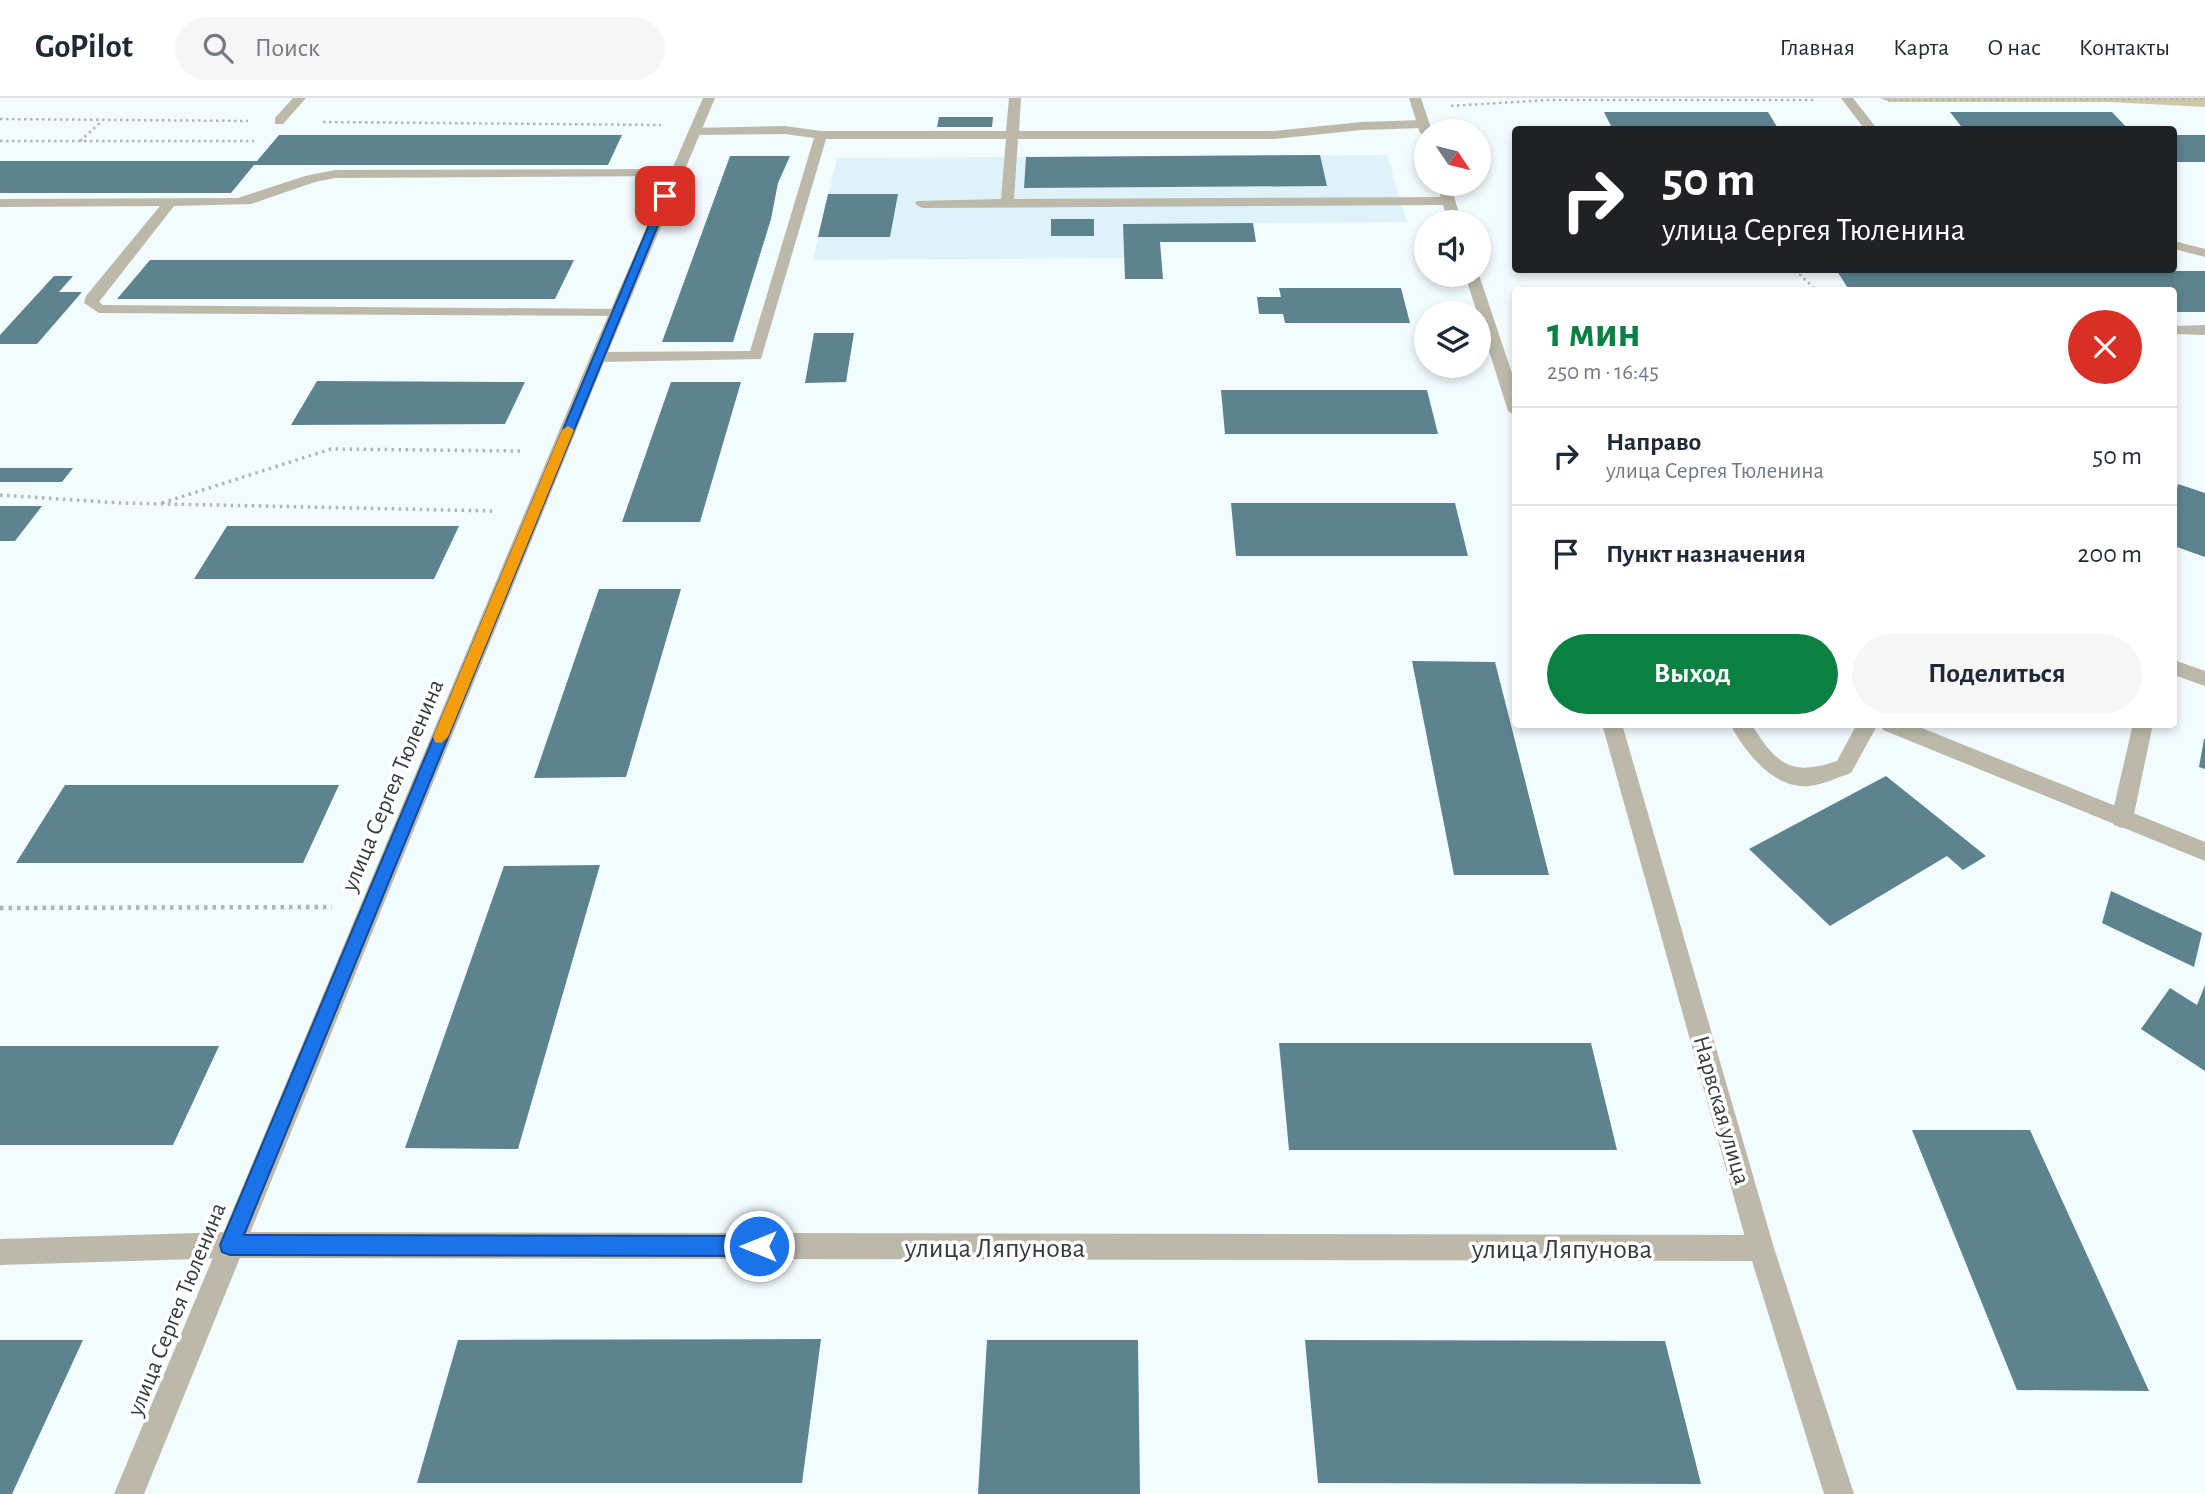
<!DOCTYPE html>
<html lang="ru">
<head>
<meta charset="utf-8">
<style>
	:root { --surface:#fff; --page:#f6f6f7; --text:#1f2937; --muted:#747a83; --line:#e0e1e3; --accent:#0b8043 }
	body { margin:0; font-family:"Alegreya Sans",sans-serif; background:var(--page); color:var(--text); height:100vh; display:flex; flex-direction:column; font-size:26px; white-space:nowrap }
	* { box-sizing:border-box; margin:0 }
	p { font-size:23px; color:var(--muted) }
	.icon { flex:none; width:38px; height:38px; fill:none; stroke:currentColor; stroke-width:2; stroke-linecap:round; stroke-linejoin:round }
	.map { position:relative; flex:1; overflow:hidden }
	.sheet { position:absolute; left:1512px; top:189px; width:665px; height:441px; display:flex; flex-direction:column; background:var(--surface); border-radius:7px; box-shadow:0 4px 10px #0003 }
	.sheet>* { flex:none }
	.hud { position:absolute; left:1512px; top:28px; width:665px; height:147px; border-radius:7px; box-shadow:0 4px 10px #0003; background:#202124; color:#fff; overflow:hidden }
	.needle { width:46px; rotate:125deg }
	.fabs { position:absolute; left:1414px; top:21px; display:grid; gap:14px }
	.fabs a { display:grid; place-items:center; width:77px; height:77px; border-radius:50%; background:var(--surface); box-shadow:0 4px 10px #0003; font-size:35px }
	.pin { position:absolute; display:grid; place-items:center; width:60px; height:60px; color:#fff; margin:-30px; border-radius:14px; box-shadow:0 4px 10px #0006 }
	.me { position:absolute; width:77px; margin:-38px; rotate:270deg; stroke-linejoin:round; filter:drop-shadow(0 0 5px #0008) }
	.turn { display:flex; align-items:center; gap:24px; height:147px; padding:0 35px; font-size:32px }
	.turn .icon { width:91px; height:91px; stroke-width:2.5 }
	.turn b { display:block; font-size:49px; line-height:60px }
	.round { display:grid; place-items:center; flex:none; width:74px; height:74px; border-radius:37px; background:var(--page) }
	.summary { display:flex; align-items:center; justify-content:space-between; height:119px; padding:0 35px }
	h1 { font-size:42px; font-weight:700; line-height:52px; color:var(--accent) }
	.action { display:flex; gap:14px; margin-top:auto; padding:14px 35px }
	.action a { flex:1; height:80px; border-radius:42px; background:var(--accent); color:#fff; font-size:28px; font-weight:700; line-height:80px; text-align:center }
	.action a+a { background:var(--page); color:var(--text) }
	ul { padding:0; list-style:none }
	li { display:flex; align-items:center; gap:21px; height:98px; padding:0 35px; border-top:2px solid var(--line) }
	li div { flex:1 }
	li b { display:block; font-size:26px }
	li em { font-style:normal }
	header { display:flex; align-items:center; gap:42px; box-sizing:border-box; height:98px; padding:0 35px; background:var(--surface); border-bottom:2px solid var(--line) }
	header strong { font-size:33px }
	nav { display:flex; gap:38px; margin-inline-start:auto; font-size:24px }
	.search { width:490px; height:63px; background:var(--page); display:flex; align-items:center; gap:18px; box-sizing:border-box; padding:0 24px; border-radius:38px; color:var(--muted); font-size:26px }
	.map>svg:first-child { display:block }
</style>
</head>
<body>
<header>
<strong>GoPilot</strong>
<div class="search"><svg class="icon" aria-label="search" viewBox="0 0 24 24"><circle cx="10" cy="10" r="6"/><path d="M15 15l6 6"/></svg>Поиск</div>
<nav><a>Главная</a><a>Карта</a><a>О нас</a><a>Контакты</a></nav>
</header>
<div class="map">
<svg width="2205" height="1396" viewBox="0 0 2205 1396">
	<rect width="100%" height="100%" fill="#f2fbfe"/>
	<!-- built -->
	<path fill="#e0f2f9" d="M1387 57 1407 124 1124 126V160L813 162 837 60Z"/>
	<!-- green -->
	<path fill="#cfc8a6" d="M1880 0H2205V9L2110 4H1889Z"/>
	<!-- building -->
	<path fill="#5d838f" d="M1604 14H1768L1779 32H1613Z
		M1950 14H2112L2129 32H1964Z
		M939 19H993L992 29H937Z
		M279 37H622L608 67H254L231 95H0V63H257Z
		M2174 37H2205V64H2174Z
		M1320 57 1327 88 1024 90 1026 59Z
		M730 58H790L778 85 771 121 733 244H662Z
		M828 96H898L890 139H818Z
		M1051 121H1094V138H1051Z
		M1253 125 1256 144H1160L1163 181H1125L1123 126Z
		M150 162H574L555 201H117Z
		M1837 173H2205V214H2174V192H1849Z
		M54 178H73L59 194H82L37 246H0V237Z
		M1279 190H1401L1410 225H1285L1283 216H1259L1257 199H1281Z
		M814 235H854L846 284 805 285Z
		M317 283 525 284 505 326 291 327Z
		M671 284H741L700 424H622Z
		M1221 292H1427L1438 336H1225Z
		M0 370H73L62 384H0Z
		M2178 386 2205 395V459L2174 448V406Z
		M1231 405H1455L1468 458H1236Z
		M0 408H42L15 443H0Z
		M227 428H459L434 481H194Z
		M599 491H681L626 679 534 680Z
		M1412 563 1495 564 1549 777H1454Z
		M2204 641H2205V671L2199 669Z
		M1886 678 1986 758 1963 772 1947 758 1830 828 1749 751Z
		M65 687H339L303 765H16Z
		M600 767 518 1051 405 1050 504 768Z
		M2111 793 2202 835 2194 869 2102 825Z
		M2205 887V973L2141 931 2170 890 2197 907Z
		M1279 945H1591L1617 1052H1289Z
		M0 948H219L173 1047H0Z
		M1912 1032H2030L2149 1293 2017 1292Z
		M821 1241 802 1385H417L458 1242Z
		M0 1242H83L12 1396H0Z
		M987 1242H1138L1140 1396H978Z
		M1305 1242 1665 1243 1701 1386 1318 1385Z"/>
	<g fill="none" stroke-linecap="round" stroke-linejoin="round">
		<!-- path-far2 -->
		<path stroke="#aeb6b8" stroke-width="2.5" stroke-dasharray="2.5 3.5" stroke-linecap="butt" d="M1888 2 2205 1
			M1451 8 1546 2H1816
			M0 21 248 23
			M323 24 661 27
			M0 43H254
			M80 43 102 23
			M1795 172 1816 192"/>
		<!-- path-far1 -->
		<path stroke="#aeb6b8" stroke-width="3.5" stroke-dasharray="2.5 4.5" stroke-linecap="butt" d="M0 397 120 405 495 413
			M162 405 331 351 520 353"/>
		<!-- path -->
		<path stroke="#aeb6b8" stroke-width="4.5" stroke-dasharray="3.5 5" stroke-linecap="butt" d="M0 810 332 809"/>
		<!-- lane -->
		<path fill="#bcb9aa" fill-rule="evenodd" d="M293 0H306L283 26H275V20Z
			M1009 0H1021L1019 33H1274L1361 24 1424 22 1430 26 1424 30 1361 32 1274 41H1018L1014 101 1449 99 1456 103 1449 107 922 110 915 106 917 103 1001 101 1006 41H826L761 261 598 264 590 259 598 254 750 253 814 40 785 36 695 37 691 36V30L785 28 821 33H1006Z
			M1841 0H1853L1878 32H1865Z
			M675 71 682 75 680 78 335 80 315 84 251 106 174 108 99 204 103 207 622 211 624 214 617 218 99 215 84 205 86 198 160 108 0 109V101L238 100 305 78 335 72Z
			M2174 143 2205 151V159L2174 151Z
			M2205 227V237L2174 236V228Z
			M2174 562 2205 573V588L2174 577Z
			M1730 626H1751C1777 666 1790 679 1837 663L1857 626H1878L1851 675C1838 679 1823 687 1809 688 1773 691 1745 654 1730 626Z
			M2133 626H2153L2133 721 2130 727 2122 730 2114 727 2111 721Z
			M230 1134 1761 1137 1770 1141 1774 1150 1770 1159 1761 1163 230 1160 0 1167V1141Z"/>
		<!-- street -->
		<path fill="#bcb9aa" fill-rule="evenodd" d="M703 0H715L606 259 144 1396H114L590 259Z
			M1409 0H1421L1432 33H1426V39L1420 35Z
			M1437 86H1450L1462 124H1448Z
			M1465 177H1479L1516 287V318L1508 313Z
			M1602 626H1622L1774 1150 1854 1396H1824L1748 1150Z
			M1880 626H1912L2205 744V763L1883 632Z"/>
	</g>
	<!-- route -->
	<path fill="#1a73e8" stroke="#114b97" stroke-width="2" d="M662 96 670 98 244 1137 759 1138 766 1141 769 1148 766 1155 759 1158 230 1157 222 1154 220 1147Z"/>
	<!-- slow -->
	<path fill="#f59e0b" d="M568 328 574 332 448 639 441 645 435 644 433 639 562 332Z"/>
	<g text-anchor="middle" stroke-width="7" stroke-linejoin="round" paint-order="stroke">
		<!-- street labels -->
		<g font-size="24" fill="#353b3d" stroke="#fff">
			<text transform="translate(392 687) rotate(-67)" y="8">улица Сергея Тюленина</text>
			<text transform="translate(1722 1012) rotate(74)" y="8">Нарвская улица</text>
			<text transform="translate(176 1211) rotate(-68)" y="8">улица Сергея Тюленина</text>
		</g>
		<!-- near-street labels -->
		<g font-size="28" fill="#353b3d" stroke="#fff">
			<text x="995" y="1159">улица Ляпунова</text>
			<text x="1562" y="1160">улица Ляпунова</text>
		</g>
	</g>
</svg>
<div class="fabs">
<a><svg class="needle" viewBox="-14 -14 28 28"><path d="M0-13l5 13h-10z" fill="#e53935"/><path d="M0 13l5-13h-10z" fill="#747a83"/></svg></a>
<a><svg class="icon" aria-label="sound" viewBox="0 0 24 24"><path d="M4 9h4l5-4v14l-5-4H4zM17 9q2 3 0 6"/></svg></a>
<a><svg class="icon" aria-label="layers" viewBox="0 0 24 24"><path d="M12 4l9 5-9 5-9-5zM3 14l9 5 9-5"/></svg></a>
</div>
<div class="pin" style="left:665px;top:98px;background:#d93025"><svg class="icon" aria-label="arrive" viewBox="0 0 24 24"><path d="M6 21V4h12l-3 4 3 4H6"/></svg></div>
<svg class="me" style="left:759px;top:1148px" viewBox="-20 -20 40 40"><circle r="17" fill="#1a73e8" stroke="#fff" stroke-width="3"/><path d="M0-11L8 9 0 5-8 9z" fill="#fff"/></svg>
<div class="hud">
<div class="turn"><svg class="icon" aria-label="right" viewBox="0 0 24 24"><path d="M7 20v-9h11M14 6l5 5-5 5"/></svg><div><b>50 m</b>улица Сергея Тюленина</div></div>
</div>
<section class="sheet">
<div class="summary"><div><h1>1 мин</h1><p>250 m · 16:45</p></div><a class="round" style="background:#d93025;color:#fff"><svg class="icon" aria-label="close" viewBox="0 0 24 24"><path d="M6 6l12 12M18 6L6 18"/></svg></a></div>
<ul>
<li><svg class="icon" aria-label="right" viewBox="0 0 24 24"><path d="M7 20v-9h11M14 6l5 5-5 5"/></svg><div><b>Направо</b><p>улица Сергея Тюленина</p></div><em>50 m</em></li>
<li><svg class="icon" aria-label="arrive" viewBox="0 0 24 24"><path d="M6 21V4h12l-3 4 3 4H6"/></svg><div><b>Пункт назначения</b></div><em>200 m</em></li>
</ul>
<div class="action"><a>Выход</a><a>Поделиться</a></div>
</section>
</div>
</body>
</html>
